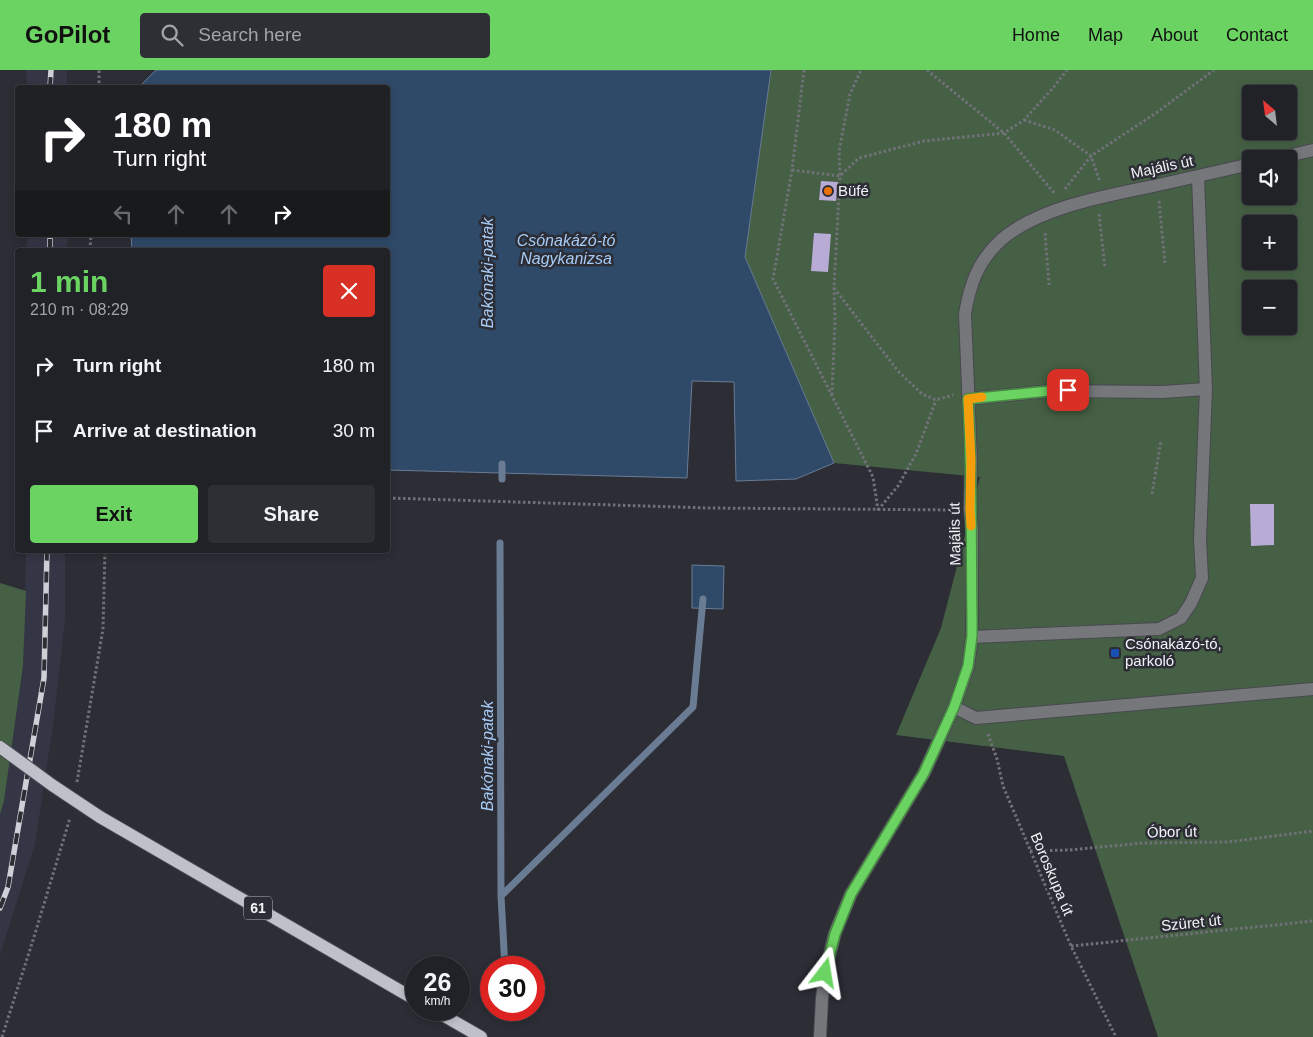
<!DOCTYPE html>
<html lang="en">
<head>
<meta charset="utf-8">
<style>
	:root { --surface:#212228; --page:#2d2f34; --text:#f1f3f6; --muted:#a2a4a8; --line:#3e3f45; --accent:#6bd362 }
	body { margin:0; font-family:Helvetica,sans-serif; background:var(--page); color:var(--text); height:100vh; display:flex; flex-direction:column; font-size:19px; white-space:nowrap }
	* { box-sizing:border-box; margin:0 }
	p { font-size:16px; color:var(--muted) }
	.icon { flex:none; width:28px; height:28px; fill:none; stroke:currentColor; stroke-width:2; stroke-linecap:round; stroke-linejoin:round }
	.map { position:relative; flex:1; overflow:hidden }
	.drawer { position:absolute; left:15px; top:178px; width:375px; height:305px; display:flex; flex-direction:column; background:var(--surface); border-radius:5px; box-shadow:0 2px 8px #0003,0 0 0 1px var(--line) }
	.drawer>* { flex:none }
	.banner { position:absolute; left:15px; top:15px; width:375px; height:152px; border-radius:5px; box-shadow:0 2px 8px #0003,0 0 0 1px var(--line); background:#202124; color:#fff; overflow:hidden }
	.needle { width:32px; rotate:332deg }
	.fabs { position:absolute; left:1242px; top:15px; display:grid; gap:10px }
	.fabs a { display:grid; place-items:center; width:55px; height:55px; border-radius:5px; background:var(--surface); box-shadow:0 2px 8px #0003,0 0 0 1px var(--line); font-size:25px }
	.speed { position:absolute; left:405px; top:886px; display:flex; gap:10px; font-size:25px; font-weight:700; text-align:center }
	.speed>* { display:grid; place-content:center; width:65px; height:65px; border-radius:50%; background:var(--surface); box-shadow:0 2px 8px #0003,0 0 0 1px var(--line); line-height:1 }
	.speed small { font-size:12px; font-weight:400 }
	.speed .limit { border:8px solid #d22; background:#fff; color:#111 }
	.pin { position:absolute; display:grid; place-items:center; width:42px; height:42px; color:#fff; margin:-21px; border-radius:10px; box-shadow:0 2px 8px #0006 }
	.me { position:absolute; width:55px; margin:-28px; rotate:14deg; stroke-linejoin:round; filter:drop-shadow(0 0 4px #0008) }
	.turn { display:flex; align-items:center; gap:18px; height:105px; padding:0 15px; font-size:22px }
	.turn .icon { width:65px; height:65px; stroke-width:2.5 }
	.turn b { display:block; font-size:35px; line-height:42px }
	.lanes { display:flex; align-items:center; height:48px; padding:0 15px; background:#0003; justify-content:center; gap:25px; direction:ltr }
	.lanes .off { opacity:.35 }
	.round { display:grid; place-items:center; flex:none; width:52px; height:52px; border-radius:5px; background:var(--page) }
	.headline { display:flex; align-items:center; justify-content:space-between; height:85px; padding:0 15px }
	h1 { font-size:30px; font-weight:800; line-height:38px; color:var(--accent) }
	.button { display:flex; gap:10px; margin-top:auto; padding:10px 15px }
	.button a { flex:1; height:58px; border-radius:5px; background:var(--accent); color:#111; font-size:20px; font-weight:800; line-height:58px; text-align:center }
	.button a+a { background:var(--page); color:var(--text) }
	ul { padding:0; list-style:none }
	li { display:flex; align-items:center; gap:15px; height:65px; padding:0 15px }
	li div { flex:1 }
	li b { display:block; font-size:19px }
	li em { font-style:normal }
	header { display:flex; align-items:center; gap:30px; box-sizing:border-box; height:70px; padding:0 25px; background:var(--accent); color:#111 }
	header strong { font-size:24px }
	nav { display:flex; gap:28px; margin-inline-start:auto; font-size:18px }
	.search { width:350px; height:45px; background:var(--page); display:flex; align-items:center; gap:12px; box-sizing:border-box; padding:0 18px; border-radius:5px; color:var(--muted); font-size:19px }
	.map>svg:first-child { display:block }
</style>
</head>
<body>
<header>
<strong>GoPilot</strong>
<div class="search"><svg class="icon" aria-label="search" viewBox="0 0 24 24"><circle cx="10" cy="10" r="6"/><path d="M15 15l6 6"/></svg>Search here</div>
<nav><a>Home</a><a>Map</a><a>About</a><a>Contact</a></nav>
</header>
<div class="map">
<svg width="1313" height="967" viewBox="0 0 1313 967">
	<rect width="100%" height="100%" fill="#2c2d35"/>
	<!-- built -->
	<path fill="#343645" d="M26 0H67V17H27Z
		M27 165H67V180H27Z
		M26 480H65V550L53 655 35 774 0 885V744L4 731 23 596Z"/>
	<!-- green -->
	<path fill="#456044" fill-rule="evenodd" d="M771 0H1313V967H1158L1064 686 896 665 941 558 980 407 834 393 745 187ZM1251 24H1289V61H1251ZM1251 89H1289V126H1251ZM1251 154H1289V191H1251ZM1251 219H1289V256H1251Z
		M0 513 26 521 23 596 4 731 0 744Z"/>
	<!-- water -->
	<path fill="#2f4968" stroke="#6a7c94" d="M156 0H771L745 187 834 393 796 409 736 411 734 312 692 311 687 408 388 400V180H132L131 165H388V18L139 17Z
		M692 495 724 496 723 539 692 538Z"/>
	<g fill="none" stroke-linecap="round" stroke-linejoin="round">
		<!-- stream -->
		<path stroke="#6a7c94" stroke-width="7" d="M502 394V409
			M500 473 501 826 505 898
			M501 826 693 637 703 529"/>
	</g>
	<!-- building -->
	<path fill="#b8acd6" d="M821 111 838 112 836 131 819 130Z
		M814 163 831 164 828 202 811 201Z
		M1250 434H1274V475L1251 476Z"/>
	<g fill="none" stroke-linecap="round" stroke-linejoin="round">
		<!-- minor casing -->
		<g stroke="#484950" stroke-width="14">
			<path id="minor" d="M1275 89 1313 80
				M968 329 1049 321 1163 322 1206 319
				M972 567 1159 559 1181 548 1191 533 1202 508 1200 470 1206 319 1198 106
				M954 637 976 648 1313 619
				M820 967 822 929 825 903 835 863 851 824 924 703 954 637 968 597 972 567V461L970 439 971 391 965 244C970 214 978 191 1001 170 1038 137 1110 125 1158 115 1189 108 1220 101 1251 94"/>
		</g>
		<!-- major casing -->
		<g stroke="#484950" stroke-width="14">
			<path id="major" d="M100 747 416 930
				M434 940 481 967"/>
		</g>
		<!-- path -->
		<path stroke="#717279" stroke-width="3" stroke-dasharray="2.5 2.5" stroke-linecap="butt" d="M804 0 792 100 773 209 873 407 878 440
			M927 0 1004 63 1055 124
			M99 18V0
			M1024 50 1055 60 1091 86 1100 112
			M792 100 840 106 859 88 924 71 1004 63 1024 50 1053 18 1067 0
			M1065 119 1091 86 1156 43 1214 0
			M1159 131 1165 193
			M1099 144 1105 198
			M1045 163 1049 215
			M90 180 91 165
			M834 218 898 301 922 324 936 330 953 325
			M832 325 835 252 834 217 840 106 839 81 850 24 861 0
			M1152 424 1161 370
			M388 428 709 438 954 440
			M878 440 898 416 916 384 936 330
			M988 664 997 689 1003 716 1071 876 1116 967
			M77 712 103 559 105 480
			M1030 781 1069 780 1143 773 1228 772 1313 761
			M1071 876 1313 851
			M2 967 34 867 70 748"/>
		<!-- minor -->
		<use href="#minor" stroke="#76777b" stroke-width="12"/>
		<!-- major -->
		<use href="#major" stroke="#bfc0c9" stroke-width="12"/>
		<!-- rail casing -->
		<g stroke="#cfd0d7" stroke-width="5.5">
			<path id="rail" d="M50 18 51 0
				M50 180V165
				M0 838 8 817 44 608 47 480"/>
		</g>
		<!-- rail -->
		<use href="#rail" stroke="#2c2d35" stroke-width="4" stroke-dasharray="11" stroke-linecap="butt"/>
		<!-- major-bridge casing -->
		<g stroke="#484950" stroke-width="14" stroke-linecap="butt">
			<path id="major-bridge" d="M0 677 52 715 100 747"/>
		</g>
		<!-- major-bridge -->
		<use href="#major-bridge" stroke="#bfc0c9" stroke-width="12"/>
	</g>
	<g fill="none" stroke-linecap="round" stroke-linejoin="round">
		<!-- route casing -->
		<g stroke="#468940" stroke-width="12">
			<path id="route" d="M825 903 835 864 851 824 924 703 954 637 968 596 972 566V549C971 475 972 402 968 329L1049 321 1068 320"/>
		</g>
		<!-- route -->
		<use href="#route" stroke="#6bd362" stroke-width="9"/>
		<!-- slow -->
		<path stroke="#f59e0b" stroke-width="9" d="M971 456 970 439 971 391 968 329 982 327"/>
	</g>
	<!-- markers -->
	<circle fill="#e8710a" stroke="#2c2d35" stroke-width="2" cx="828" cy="121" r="5"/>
	<rect fill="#1a4fb4" stroke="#2c2d35" stroke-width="2" x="1110" y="578" width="10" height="10" rx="2.5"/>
	<g text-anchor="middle" stroke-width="5" stroke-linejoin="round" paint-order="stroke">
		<!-- shield labels -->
		<rect fill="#2c2d35" stroke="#b7b8be" stroke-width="1" x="244" y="826.5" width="28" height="23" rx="4"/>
		<g font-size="14" font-weight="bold" fill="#f2f3f9">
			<text x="258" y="843">61</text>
		</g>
		<!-- street labels -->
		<g font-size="15" fill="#f2f3f9" stroke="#2c2d35">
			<text transform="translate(1162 97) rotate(-12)" y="5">Majális út</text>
			<text transform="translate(955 464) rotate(-91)" y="5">Majális út</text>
			<text transform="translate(1172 762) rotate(-1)" y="5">Óbor út</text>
			<text transform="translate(1052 804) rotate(67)" y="5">Boroskupa út</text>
			<text transform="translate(1191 853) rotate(-6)" y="5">Szüret út</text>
		</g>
		<!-- poi labels -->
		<g font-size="15" fill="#f2f3f9" stroke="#2c2d35" text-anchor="start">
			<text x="838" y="126">Büfé</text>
			<text x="1125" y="579">Csónakázó-tó,<tspan x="1125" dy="17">parkoló</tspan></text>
		</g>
		<!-- water labels -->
		<g font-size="16" font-style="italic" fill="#a6cbf6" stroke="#2c2d35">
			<text x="566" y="176">Csónakázó-tó<tspan x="566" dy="18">Nagykanizsa</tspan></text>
			<text transform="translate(487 203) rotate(-90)" y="6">Bakónaki-patak</text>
			<text transform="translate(487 686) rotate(-90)" y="6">Bakónaki-patak</text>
		</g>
	</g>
</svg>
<div class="fabs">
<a><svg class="needle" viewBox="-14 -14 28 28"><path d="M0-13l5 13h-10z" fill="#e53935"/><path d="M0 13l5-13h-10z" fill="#a2a4a8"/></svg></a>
<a><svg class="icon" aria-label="sound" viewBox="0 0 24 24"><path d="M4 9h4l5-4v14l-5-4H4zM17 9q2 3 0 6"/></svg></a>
<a>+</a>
<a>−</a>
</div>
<div class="speed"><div>26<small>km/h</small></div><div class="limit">30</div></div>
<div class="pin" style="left:1068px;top:320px;background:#d93025"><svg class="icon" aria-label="arrive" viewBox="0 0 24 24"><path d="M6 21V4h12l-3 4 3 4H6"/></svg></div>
<svg class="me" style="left:825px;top:903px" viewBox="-20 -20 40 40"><path d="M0-17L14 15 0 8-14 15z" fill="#6bd362" stroke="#fff" stroke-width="4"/></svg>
<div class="banner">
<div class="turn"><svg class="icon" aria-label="right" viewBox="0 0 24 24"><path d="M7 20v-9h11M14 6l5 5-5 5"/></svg><div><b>180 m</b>Turn right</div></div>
<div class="lanes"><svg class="icon off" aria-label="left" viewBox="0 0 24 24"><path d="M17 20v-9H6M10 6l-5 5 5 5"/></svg><svg class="icon off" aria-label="ahead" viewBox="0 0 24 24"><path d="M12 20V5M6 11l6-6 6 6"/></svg><svg class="icon off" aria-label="ahead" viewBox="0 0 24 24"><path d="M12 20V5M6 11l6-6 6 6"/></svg><svg class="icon" aria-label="right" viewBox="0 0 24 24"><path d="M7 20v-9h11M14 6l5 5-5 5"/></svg></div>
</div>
<section class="drawer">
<div class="headline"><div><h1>1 min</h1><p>210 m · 08:29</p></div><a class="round" style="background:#d93025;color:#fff"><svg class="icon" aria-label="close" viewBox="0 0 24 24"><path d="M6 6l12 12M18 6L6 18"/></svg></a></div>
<ul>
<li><svg class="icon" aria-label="right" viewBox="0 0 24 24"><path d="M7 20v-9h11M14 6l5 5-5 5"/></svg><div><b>Turn right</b></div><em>180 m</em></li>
<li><svg class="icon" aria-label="arrive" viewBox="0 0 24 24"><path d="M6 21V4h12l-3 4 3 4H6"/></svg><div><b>Arrive at destination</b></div><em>30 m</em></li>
</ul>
<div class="button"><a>Exit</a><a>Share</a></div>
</section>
</div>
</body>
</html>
